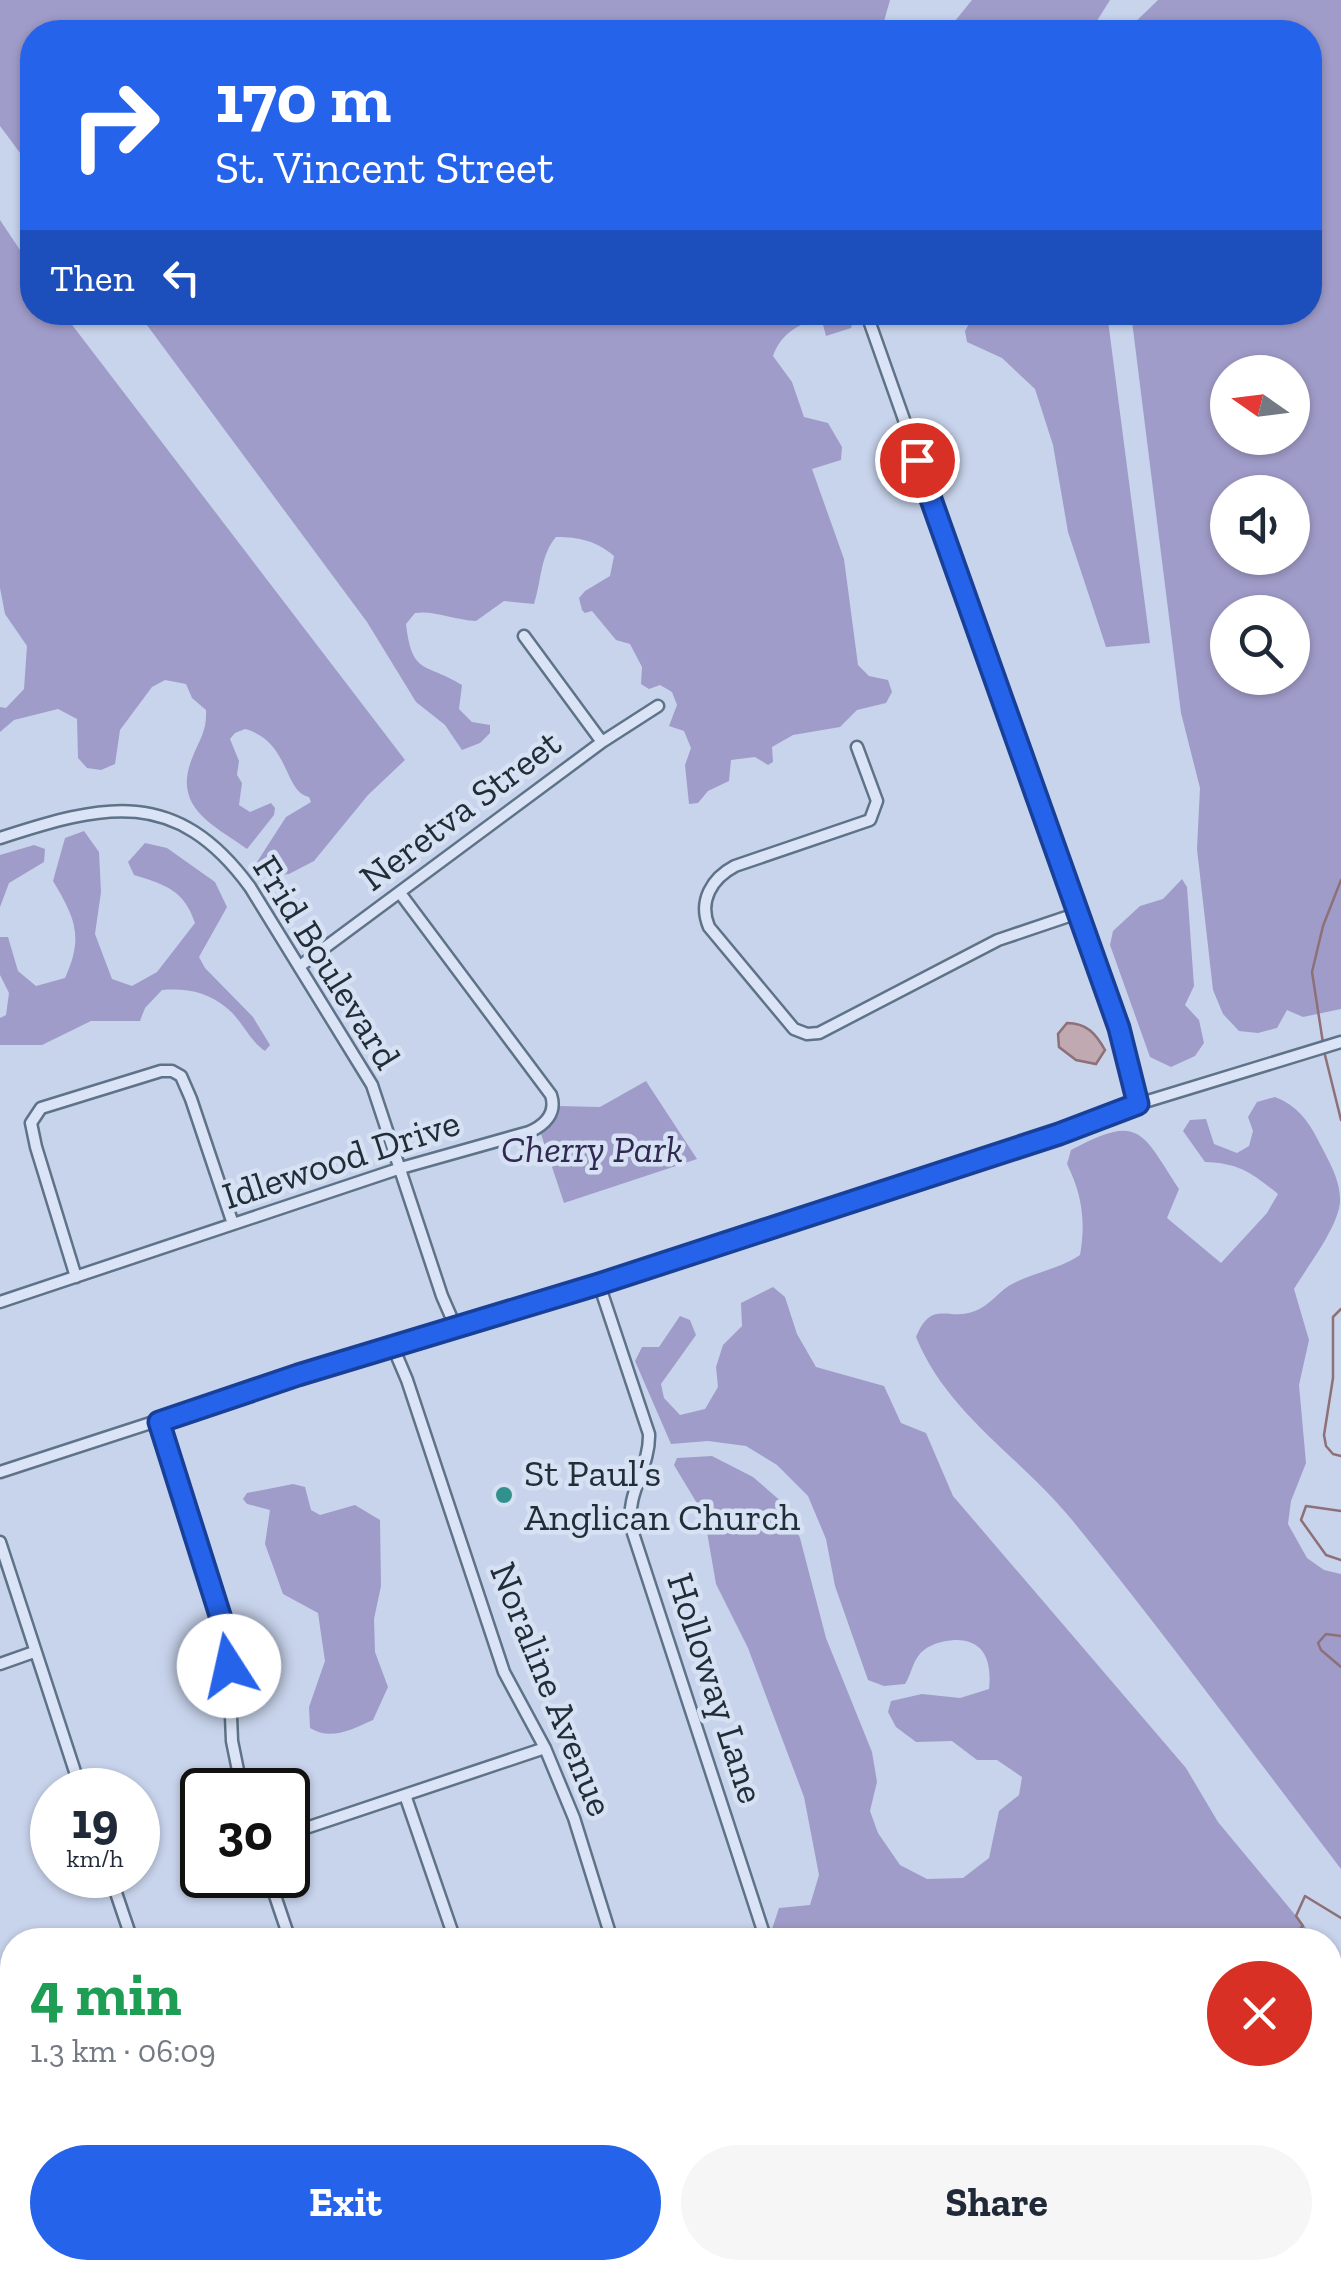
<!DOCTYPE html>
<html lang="en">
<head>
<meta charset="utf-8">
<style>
	:root { --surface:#fff; --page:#f6f6f7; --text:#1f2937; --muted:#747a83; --accent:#2563eb }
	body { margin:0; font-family:"Zilla Slab",serif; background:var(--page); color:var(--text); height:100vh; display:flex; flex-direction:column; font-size:38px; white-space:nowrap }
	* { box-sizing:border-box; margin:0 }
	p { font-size:32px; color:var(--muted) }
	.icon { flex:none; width:55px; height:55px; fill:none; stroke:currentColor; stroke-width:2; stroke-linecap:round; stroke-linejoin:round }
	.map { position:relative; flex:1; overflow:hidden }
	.details { position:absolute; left:0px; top:1928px; width:1342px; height:352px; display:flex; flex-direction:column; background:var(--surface); border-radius:40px 40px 0 0; box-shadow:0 2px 8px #0004 }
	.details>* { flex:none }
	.hud { position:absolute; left:20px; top:20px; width:1302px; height:305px; border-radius:40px; box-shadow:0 2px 8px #0004; background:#2563eb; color:#fff; overflow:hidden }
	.needle { width:65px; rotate:284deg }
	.buttons { position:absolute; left:1210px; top:355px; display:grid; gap:20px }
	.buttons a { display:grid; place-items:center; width:100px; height:100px; border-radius:50%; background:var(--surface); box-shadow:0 2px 8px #0004; font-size:50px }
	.speed { position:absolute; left:30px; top:1768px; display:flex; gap:20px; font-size:50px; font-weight:700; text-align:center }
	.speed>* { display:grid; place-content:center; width:130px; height:130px; border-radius:50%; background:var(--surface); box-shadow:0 2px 8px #0004; line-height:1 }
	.speed small { font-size:25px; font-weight:400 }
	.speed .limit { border:5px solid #111; border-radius:15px; background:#fff; color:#111 }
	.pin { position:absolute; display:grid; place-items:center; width:85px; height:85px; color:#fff; margin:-42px; border:5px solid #fff; border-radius:50%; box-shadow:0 2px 10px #0007 }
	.me { position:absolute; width:110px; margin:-55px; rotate:350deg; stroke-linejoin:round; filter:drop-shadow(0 0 8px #0008) }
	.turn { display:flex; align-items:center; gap:35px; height:210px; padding:0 30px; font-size:45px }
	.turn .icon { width:130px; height:130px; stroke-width:2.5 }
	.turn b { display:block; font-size:70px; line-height:85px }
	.then { display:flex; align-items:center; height:95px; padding:0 30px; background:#0003; gap:20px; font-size:38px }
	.round { display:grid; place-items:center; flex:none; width:105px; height:105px; border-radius:52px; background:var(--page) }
	.summary { display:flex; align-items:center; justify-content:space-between; height:170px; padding:0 30px }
	h1 { font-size:60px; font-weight:700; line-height:75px; color:#1e9e55 }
	.primary-button { display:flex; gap:20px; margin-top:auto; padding:20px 30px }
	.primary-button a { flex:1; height:115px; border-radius:60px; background:var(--accent); color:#fff; font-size:40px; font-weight:700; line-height:115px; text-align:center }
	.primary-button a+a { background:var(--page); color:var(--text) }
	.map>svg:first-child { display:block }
</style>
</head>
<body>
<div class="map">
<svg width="1341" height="2278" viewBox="0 0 1341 2278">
	<rect width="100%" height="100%" fill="#c8d4ec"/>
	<!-- green -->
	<path fill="#a09cc9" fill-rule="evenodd" d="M0 0H890L881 32H32V169L0 126Z
		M972 0H1110L1090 32H946Z
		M1158 0H1341V1009L1303 1017 1287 1010 1277 1028 1258 1033 1239 1031 1223 1014 1213 990 1197 849 1200 788 1181 713 1131 313 1310 312V32H1125ZM1228 372H1292V438H1228ZM1228 492H1292V558H1228ZM1228 612H1292V678H1228Z
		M0 220 32 268V312L63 313 405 760 368 795 314 861 289 874 267 876 257 862 286 817 311 802 309 797C283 791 290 741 245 729L235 733 230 739 239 761 237 775 242 783 239 805 250 812 271 803 275 808 274 815 247 849C212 824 171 807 193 756 200 738 207 731 206 710L192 698 186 684 165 680 152 687 120 730 115 764 101 770 87 768 78 758 77 719 58 709 14 720 0 732V707L6 708 24 689 27 646 5 614 0 588Z
		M138 313H855L851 328 826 336 822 321 817 318C796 326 781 334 773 356L792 382 804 417 828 423 842 447 841 460 812 469 844 559 858 665 869 676 888 680 892 692 886 703 857 710 840 727 793 735 772 747 773 762 768 765 755 757 731 760 729 781 708 791 698 803 689 804 685 765 691 748 684 731 669 726 677 705 672 692 660 685 649 689 641 684 642 667 630 644 616 640 592 611 585 613 582 610 579 598 585 591 610 576 614 556C597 541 579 537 556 537 540 556 542 579 534 604L504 601 476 621C455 620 433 610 415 613L406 624C412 676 425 662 462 685L459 709 472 722 490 725V733L480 743 462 750 445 725 416 702 367 622Z
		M988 313H1107L1150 643 1106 647 1068 532 1053 445 1035 389 1002 358 967 342 965 331 970 322Z
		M84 831 99 852 101 892 95 934 112 979 132 986 157 972 195 923C184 890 166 885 134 875L128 862 145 843 167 848 215 882 227 907 199 957 205 968 253 1017 270 1045 265 1051C249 1040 243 1022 228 1009 208 992 187 988 162 990L145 1008 140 1021H91L42 1045H0V1018L6 1015 9 993 0 975V937H8L18 971 36 986 65 978C84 937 75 918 53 881L65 838Z
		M34 845 45 849 44 862 9 883 0 907V855Z
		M1182 879 1187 887 1194 986 1185 1005 1199 1020 1204 1043 1195 1056 1171 1067 1150 1057 1110 945 1113 931 1140 906 1163 899Z
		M646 1081 697 1159 564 1203 540 1131 553 1121 558 1106 600 1107Z
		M1275 1097C1296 1105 1308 1120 1318 1140 1327 1158 1340 1178 1340 1199 1341 1224 1307 1267 1294 1289L1309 1340 1299 1385 1306 1463 1291 1501 1288 1524 1307 1558 1324 1570 1341 1574V1869C1252 1753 1165 1634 1072 1520 1022 1458 947 1414 916 1337 932 1298 948 1322 975 1311 990 1306 1000 1289 1014 1283 1036 1272 1059 1269 1080 1255 1086 1222 1082 1194 1067 1164L1071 1150C1140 1113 1141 1131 1179 1189L1167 1218 1221 1263 1267 1213 1278 1194C1252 1173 1239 1163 1205 1162L1183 1131 1190 1120 1206 1119 1214 1144 1237 1153 1249 1146 1253 1131 1248 1117 1257 1102Z
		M773 1287 785 1297 797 1334 816 1367 884 1386 901 1423 926 1433 953 1496 1186 1768 1218 1822 1316 1940H840L815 1931C796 1940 790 1942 772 1929L779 1908 810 1905 819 1875 804 1797 748 1648 716 1584 704 1515 674 1465 677 1458 712 1456 753 1477 784 1504 800 1538 826 1638 872 1752 877 1782 870 1811 878 1833 900 1865 927 1879 963 1878 989 1858 999 1811 1019 1795 1022 1777 997 1760H977L952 1741 916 1742 896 1727 888 1712 891 1701 922 1694 960 1698 989 1689C992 1662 985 1639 954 1640 944 1641 933 1643 924 1650 913 1658 912 1673 905 1684L884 1686 868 1680 835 1586 826 1539 808 1496 777 1465 746 1446 708 1441 671 1444 635 1361 642 1347H659L680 1316 690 1320 696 1335 661 1384 664 1398 680 1415 705 1409 718 1387 716 1367 723 1345 742 1326 741 1303Z
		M293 1484 305 1487 311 1510 320 1515 355 1505 380 1520 381 1586 374 1619 375 1652 388 1687 373 1720C353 1729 331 1741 310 1728L309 1707 325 1661 318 1613 283 1594 265 1544 270 1510 247 1504 243 1499 247 1493Z
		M0 2217 12 2218V2268H59L58 2278H0Z
		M1330 2230 1341 2236V2278H1272L1274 2268H1330Z
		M649 2268 670 2272 680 2268H988L977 2278H631Z"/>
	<!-- water -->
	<path fill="#c0a9b1" stroke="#8e7078" stroke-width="2.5" d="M1067 1023C1087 1023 1096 1034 1105 1050L1096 1064 1076 1060 1059 1047 1058 1034Z"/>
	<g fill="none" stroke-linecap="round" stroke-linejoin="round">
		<!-- stream -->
		<path stroke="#8e7078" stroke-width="2.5" d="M1323 1043 1312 972 1323 926 1341 880
			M1324 1051 1341 1120
			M1341 1309 1333 1317V1378L1324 1435 1326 1446 1333 1454 1341 1456
			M1341 1511 1306 1506 1301 1520 1326 1555 1341 1560
			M1341 1636 1326 1634 1318 1643 1321 1650 1341 1667
			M1289 1940 1303 1926 1296 1916 1305 1896 1341 1918
			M816 2268 824 2278"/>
		<!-- minor casing -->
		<g stroke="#5e7387" stroke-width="15">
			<path id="minor" d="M866 312 1119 1028 1138 1104
				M524 636 602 742
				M857 747 877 801 870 820 735 866C712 878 698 901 709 927L794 1029 807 1034 819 1033 998 940 1078 913
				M0 838C104 804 176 786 250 887L372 1085 442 1296 456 1328
				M300 966 602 742 658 706
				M76 1277 36 1147 31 1123 41 1108 161 1071H172L181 1076 191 1099 233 1224
				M599 1284 649 1434C650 1468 626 1492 631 1527L766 1940
				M0 1302 401 1168 529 1132C545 1125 557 1113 551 1095L400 893
				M393 1347 407 1380 504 1672 545 1748 574 1818 612 1940
				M159 1422 224 1628 229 1666 232 1741 242 1790
				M0 1472 298 1375 599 1284 1059 1133 1138 1104 1341 1042
				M0 1542 81 1790
				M0 1664 34 1652
				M405 1795 455 1940
				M288 1834 545 1748
				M110 1875 132 1940
				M268 1875 290 1940
				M0 1985 12 1994
				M0 2154 12 2156
				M1194 2268 1197 2278
				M467 2278 475 2268
				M1134 2278 1144 2268"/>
		</g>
		<!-- minor -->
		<use href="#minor" stroke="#dbe4f7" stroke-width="10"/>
	</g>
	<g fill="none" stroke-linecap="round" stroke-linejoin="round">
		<!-- route casing -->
		<g stroke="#184099" stroke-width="25">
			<path id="route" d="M229 1666 224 1628 159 1422 298 1375 599 1284 1059 1134 1138 1104 1119 1028 917 460"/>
		</g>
		<!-- route -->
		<use href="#route" stroke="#2563eb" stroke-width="18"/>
	</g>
	<!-- markers -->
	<circle fill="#32918d" stroke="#d7e1f4" stroke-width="4" cx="504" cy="1495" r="10"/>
	<g text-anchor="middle" stroke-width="9" stroke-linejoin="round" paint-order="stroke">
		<!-- street labels -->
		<g font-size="38" fill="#212e38" stroke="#d7e1f4">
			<text transform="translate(460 810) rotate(-37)" y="13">Neretva Street</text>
			<text transform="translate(327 962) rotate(58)" y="13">Frid Boulevard</text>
			<text transform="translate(341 1159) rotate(-18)" y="13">Idlewood Drive</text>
			<text transform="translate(716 1688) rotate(72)" y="13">Holloway Lane</text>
			<text transform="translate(552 1689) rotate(68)" y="13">Noraline Avenue</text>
		</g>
		<!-- park labels -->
		<g font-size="38" font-style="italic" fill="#322953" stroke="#d7e1f4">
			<text x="592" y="1162">Cherry Park</text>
		</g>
		<!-- poi labels -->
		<g font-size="38" fill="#212e38" stroke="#d7e1f4" text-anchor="start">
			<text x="524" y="1486">St Paul’s<tspan x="524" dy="44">Anglican Church</tspan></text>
		</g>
	</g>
</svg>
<div class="buttons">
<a><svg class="needle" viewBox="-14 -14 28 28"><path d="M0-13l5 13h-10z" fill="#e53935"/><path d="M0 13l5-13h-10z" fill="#747a83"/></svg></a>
<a><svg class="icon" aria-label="sound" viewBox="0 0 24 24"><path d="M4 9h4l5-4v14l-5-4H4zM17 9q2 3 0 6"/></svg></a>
<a><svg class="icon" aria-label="search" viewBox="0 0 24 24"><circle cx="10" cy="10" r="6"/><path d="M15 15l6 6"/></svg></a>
</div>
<div class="speed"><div>19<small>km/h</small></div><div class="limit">30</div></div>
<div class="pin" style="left:917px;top:460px;background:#d93025"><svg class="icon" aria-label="arrive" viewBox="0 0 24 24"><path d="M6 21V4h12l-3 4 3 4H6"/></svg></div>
<svg class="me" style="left:229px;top:1666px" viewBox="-20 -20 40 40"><circle r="19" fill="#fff"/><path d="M0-13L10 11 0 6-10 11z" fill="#2563eb"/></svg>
<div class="hud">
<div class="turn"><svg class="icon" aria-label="right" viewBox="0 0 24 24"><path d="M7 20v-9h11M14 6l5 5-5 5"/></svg><div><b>170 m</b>St. Vincent Street</div></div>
<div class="then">Then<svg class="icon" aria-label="left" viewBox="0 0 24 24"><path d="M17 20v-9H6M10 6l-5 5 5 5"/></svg></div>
</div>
<section class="details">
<div class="summary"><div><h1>4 min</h1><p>1.3 km · 06:09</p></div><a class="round" style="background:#d93025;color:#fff"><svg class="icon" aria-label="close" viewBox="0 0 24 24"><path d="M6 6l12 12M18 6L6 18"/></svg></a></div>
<div class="primary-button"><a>Exit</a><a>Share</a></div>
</section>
</div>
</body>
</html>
